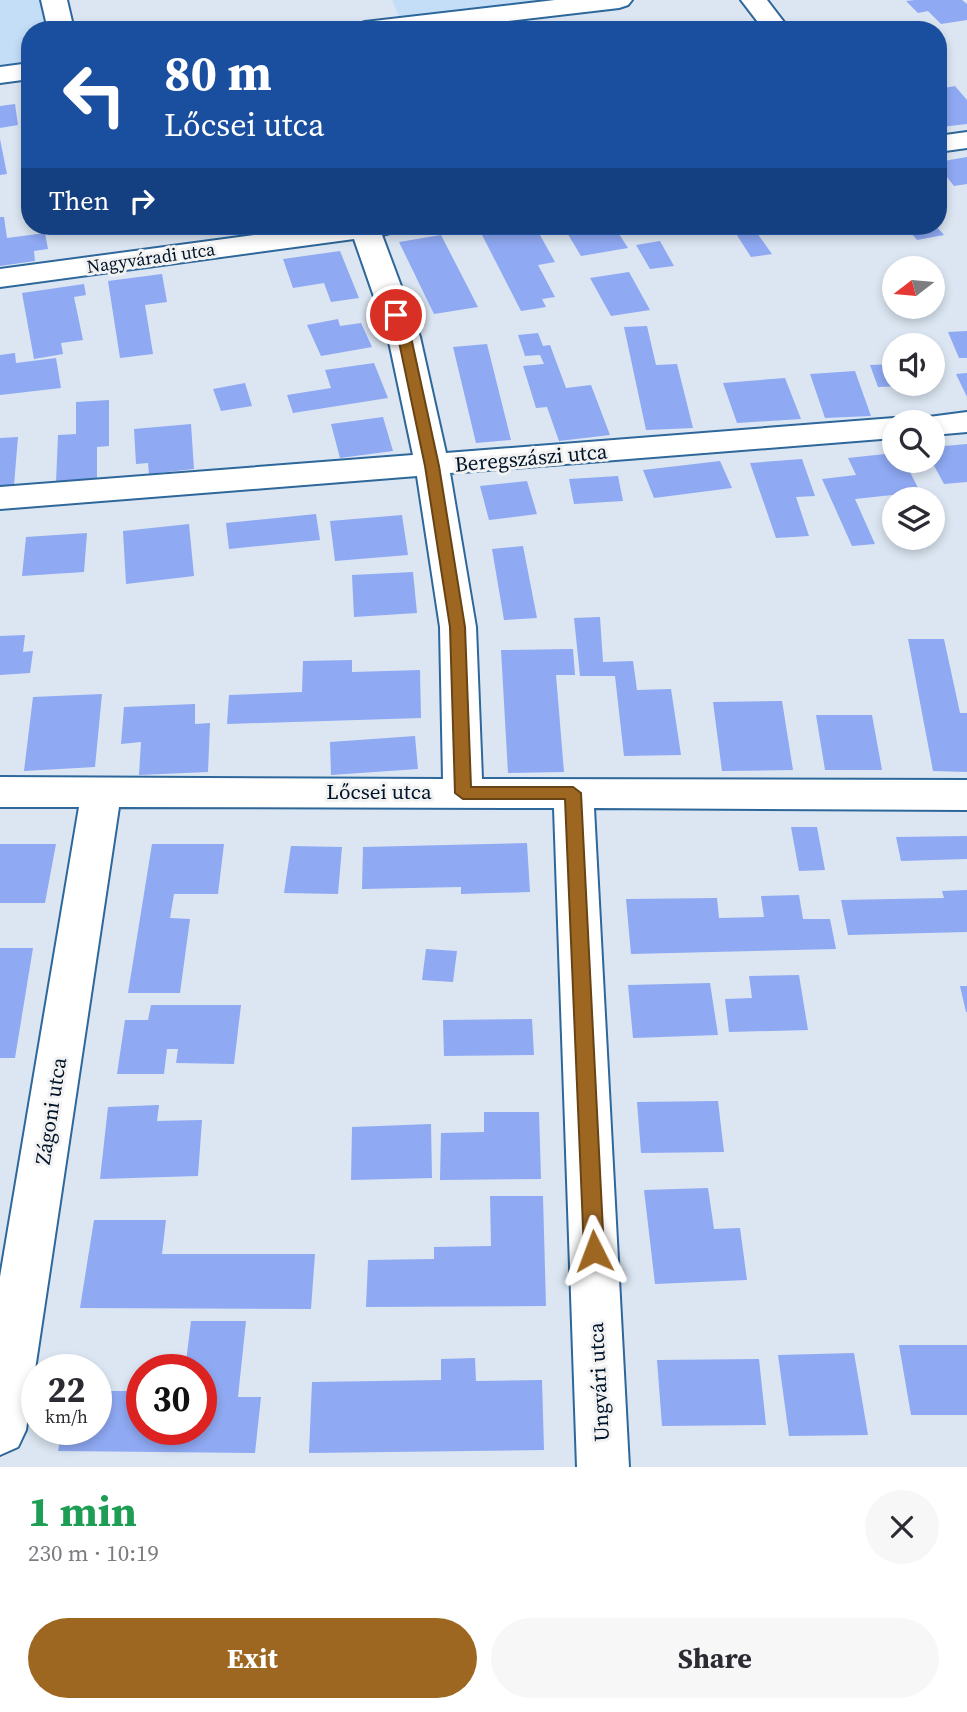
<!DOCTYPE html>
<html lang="en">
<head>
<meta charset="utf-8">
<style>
	:root { --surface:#fff; --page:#f7f7f7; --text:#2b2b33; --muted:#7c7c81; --accent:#9e6721 }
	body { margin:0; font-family:"Source Serif 4",serif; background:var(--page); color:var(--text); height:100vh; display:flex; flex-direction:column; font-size:26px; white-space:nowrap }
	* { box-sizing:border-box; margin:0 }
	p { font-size:23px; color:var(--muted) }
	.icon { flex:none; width:38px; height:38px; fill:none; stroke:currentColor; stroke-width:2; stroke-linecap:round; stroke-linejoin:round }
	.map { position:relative; height:1467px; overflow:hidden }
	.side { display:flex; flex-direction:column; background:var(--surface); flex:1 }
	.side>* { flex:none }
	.guide { position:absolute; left:21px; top:21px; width:926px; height:214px; border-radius:28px; box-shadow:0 4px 10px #0003; background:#1a4fa0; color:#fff; overflow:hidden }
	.needle { width:46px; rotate:254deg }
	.controls { position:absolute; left:882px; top:256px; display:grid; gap:14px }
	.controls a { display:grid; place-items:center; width:63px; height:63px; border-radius:50%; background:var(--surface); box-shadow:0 4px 10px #0003; font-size:35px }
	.speed { position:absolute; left:21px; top:1354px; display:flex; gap:14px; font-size:35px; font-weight:700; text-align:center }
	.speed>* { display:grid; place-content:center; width:91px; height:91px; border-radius:50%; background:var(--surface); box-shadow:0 4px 10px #0003; line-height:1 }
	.speed small { font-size:18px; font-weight:400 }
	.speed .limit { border:10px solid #d22; background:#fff; color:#111 }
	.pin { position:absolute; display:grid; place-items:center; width:60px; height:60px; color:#fff; margin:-30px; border:4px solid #fff; border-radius:50%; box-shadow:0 2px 7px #0007 }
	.me { position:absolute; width:77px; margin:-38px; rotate:357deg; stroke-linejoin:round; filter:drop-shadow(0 0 5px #0008) }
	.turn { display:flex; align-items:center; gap:24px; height:147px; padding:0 28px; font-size:32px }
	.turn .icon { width:91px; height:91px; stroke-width:2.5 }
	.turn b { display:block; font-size:49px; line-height:60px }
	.then { display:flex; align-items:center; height:66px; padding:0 28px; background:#0003; gap:14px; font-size:26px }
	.round { display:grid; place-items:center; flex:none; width:74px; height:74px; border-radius:37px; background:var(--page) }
	.summary { display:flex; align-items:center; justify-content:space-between; height:119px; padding:0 28px }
	h1 { font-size:42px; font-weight:700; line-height:52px; color:#1e9e55 }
	.action { display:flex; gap:14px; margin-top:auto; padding:14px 28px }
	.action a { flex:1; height:80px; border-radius:42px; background:var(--accent); color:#fff; font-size:28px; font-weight:700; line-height:80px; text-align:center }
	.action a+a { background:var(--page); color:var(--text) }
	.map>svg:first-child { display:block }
</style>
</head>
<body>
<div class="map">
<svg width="967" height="1467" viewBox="0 0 967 1467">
	<rect width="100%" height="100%" fill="#dbe6f2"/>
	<!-- built -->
	<path fill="#c4def7" d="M0 0H54L61 30H30V72L0 76Z
		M392 0H546L400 19Z"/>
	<!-- building -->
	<path fill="#8fa9f3" d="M915 0H962L967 4V20L941 24 928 11 918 13 906 1Z
		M739 23 745 30H698V28Z
		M955 86 967 100V124L941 127 938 123V89Z
		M15 104 18 125 0 128V106Z
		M0 139 7 174 0 175Z
		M967 157V184L954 186 938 166V162Z
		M0 217H4L7 238 45 233 48 249 34 251 35 261 0 266Z
		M498 226H535L555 262 538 265 555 297 542 299 546 307 521 311 479 229Z
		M563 226H614L628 248 581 256Z
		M650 226H684V227L654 232Z
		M731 226H752L772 254 751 257Z
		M816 226H839L842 230 821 233Z
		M905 226H936L944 235 917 240Z
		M441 235 478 307 434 314 399 242Z
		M660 241 674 266 650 269 636 245Z
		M340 251 359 298 331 302 324 283 293 288 283 259Z
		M629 272 650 310 611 316 590 278Z
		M162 274 167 302 145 305 153 354 120 358 108 281Z
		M84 284 86 295 74 297 83 340 61 343 63 354 34 359 22 293Z
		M338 319 340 326 361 323 372 347 321 356 307 325Z
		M647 326 656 365 677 364 693 428 646 430 624 327Z
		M967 331V358H959L948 332Z
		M538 333 543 346 550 345 566 388 591 385 610 435 559 441 547 407 536 408 523 366 544 364 540 355 525 356 518 335Z
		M487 344 511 440 476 443 453 347Z
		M15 353 16 363 56 358 61 388 0 395V355Z
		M374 363 388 398 293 413 287 395 331 388 325 370Z
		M894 364V383H903L904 386 878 387 870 365Z
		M855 371 871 416 825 418 810 374Z
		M967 373V397L956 374Z
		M785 378 801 419 737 423 723 383Z
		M245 383 252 406 221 411 213 389Z
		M109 400V446L97 447V480L56 483 58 435 76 434V402Z
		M383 417 393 451 340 458 331 424Z
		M191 424 194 469 149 474 148 463 136 464 134 429Z
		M18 437 14 485 0 486V438Z
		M967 444V482L944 484 931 460 933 447Z
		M894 453V460H904L920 492 855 499 875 544 852 546 822 479 856 475 848 458Z
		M802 459 815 496 796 497 809 536 776 538 750 463Z
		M720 461 732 488 654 498 643 470Z
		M618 476 623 501 574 504 569 479Z
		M527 481 537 514 489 520 480 486Z
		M316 514 320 540 229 549 226 523Z
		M402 515 408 555 335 561 330 521Z
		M189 524 194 576 126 584 123 531Z
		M87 533 84 572 22 576 26 537Z
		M523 546 537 618 504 620 492 549Z
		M413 572 417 613 354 617 352 575Z
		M600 617 603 662 633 661 637 690 671 689 681 755 624 756 615 676H580L574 618Z
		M25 635 23 652 33 651 30 673 0 675V636Z
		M908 639H944L960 713H967V772L933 771Z
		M573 649 575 675H556L564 772 508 773 501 650Z
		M352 660V672L420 670 421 718 227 724 229 695 302 692 303 661Z
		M102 694 95 767 24 771 33 697Z
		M782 701 793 770 722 771 713 702Z
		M195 704V724L210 723 208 772 139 775 141 742 121 744 124 707Z
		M816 715H872L882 770H825Z
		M415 736 418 769 331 775 330 742Z
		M791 827H817L825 870 799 871Z
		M967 836V859L901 861 896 837Z
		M527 843 530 892 461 894V887L362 889 363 847Z
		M0 844H56L45 903H0Z
		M152 844H224L218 894H174L170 918 190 919 180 993H128Z
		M291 846 342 847 338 894 284 893Z
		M967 890V932L848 935 841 900 944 898 942 891Z
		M799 895 803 919H830L836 949 631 954 626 899 717 898 719 918 764 917 761 896Z
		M0 948H33L15 1058H0Z
		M426 949 457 951 453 982 422 980Z
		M799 975 808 1030 729 1032 725 999 752 998 749 976Z
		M710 983 718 1035 633 1038 628 985Z
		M960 986H967V1012H966Z
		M151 1005H241L234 1064 176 1063 178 1049H167L164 1074H117L125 1020H148Z
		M532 1019 534 1055 444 1056 443 1020Z
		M718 1101 724 1152 641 1153 637 1102Z
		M159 1105 157 1121 202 1120 198 1176 100 1179 108 1107Z
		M484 1112H539L541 1179 440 1180 441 1133 484 1132Z
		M431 1124 432 1178 351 1180 352 1127Z
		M708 1188 714 1229 740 1228 747 1280 655 1284 644 1190Z
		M490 1196H543L546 1306 366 1307 368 1260 434 1259V1247L491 1246Z
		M94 1220H166L162 1254H315L311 1309 80 1308Z
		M191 1321H246L238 1397H261L255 1453 58 1451 62 1430H96V1391H142V1430H201V1370H185Z
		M899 1345H967V1415H911Z
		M854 1353 868 1435 789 1436 778 1355Z
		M475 1358 476 1381 542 1380 544 1450 309 1453 312 1382 441 1380V1359Z
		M759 1359 766 1425 662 1426 657 1360Z"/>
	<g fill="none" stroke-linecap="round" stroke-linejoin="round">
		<!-- minor casing -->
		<g stroke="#2e679a" stroke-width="4">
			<path id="minor" d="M41 0H67L74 30H48Z
				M555 0H632L628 5 619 8 432 30H352L356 25 365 22Z
				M741 0H767L790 30H764Z
				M30 63V79L0 83V67Z
				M967 132V148L938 152V136Z
				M321 226H399L394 232 382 235 420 337 446 453 894 418 906 422H894V438L450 473 476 627 482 779 967 780V810L594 808 629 1467H577L554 808 119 807 26 1430 18 1447 0 1455V1277L79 807H0V777L443 779 440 627 417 476 0 509V487L413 455 388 337 354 239 0 287V269Z
				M967 412V432L933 435V422H919L921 418Z"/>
		</g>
		<!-- minor -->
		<use href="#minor" fill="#fff" fill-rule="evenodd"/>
	</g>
	<!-- route -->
	<path fill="#9e6721" stroke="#674315" stroke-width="2" d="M396 311 403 315 411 337 439 466 465 627 471 787H573L581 793 604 1251 601 1258 594 1260 587 1258 584 1251 565 799H463L455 793 450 627 425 466 398 337 390 315Z"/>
	<g text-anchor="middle" stroke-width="6" stroke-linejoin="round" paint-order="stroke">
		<!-- far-street labels -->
		<g font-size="18" fill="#001429" stroke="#f2f2f2">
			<text transform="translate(151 258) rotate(-8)" y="6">Nagyváradi utca</text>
		</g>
		<!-- street labels -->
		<g font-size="21" fill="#001429" stroke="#f2f2f2">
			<text transform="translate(531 458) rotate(-5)" y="7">Beregszászi utca</text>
			<text x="379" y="799">Lőcsei utca</text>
			<text transform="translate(51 1111) rotate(-81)" y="7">Zágoni utca</text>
			<text transform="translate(599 1382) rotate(-93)" y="7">Ungvári utca</text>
		</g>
	</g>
</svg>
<div class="controls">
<a><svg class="needle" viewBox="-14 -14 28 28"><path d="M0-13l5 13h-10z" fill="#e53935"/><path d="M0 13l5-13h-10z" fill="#7c7c81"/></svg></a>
<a><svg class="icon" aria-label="sound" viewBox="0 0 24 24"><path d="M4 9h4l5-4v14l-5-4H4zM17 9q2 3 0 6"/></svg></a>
<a><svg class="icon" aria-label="search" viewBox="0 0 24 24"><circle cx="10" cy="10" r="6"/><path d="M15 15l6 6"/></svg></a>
<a><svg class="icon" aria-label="layers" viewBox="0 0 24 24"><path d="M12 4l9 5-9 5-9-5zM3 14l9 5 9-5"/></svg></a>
</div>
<div class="speed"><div>22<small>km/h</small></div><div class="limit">30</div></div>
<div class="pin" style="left:396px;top:315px;background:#d93025"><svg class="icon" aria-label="arrive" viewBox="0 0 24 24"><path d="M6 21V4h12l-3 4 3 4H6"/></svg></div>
<svg class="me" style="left:594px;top:1251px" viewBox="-20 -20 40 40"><path d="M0-17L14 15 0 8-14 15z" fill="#9e6721" stroke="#fff" stroke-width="4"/></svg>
<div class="guide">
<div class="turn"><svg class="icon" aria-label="left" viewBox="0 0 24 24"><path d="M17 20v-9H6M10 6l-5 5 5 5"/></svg><div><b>80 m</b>Lőcsei utca</div></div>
<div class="then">Then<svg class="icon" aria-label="right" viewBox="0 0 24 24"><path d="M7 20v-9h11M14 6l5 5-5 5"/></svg></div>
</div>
</div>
<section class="side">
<div class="summary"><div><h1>1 min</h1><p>230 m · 10:19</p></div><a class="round"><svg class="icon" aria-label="close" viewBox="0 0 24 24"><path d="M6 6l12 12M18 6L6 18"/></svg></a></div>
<div class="action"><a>Exit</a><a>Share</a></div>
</section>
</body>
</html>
